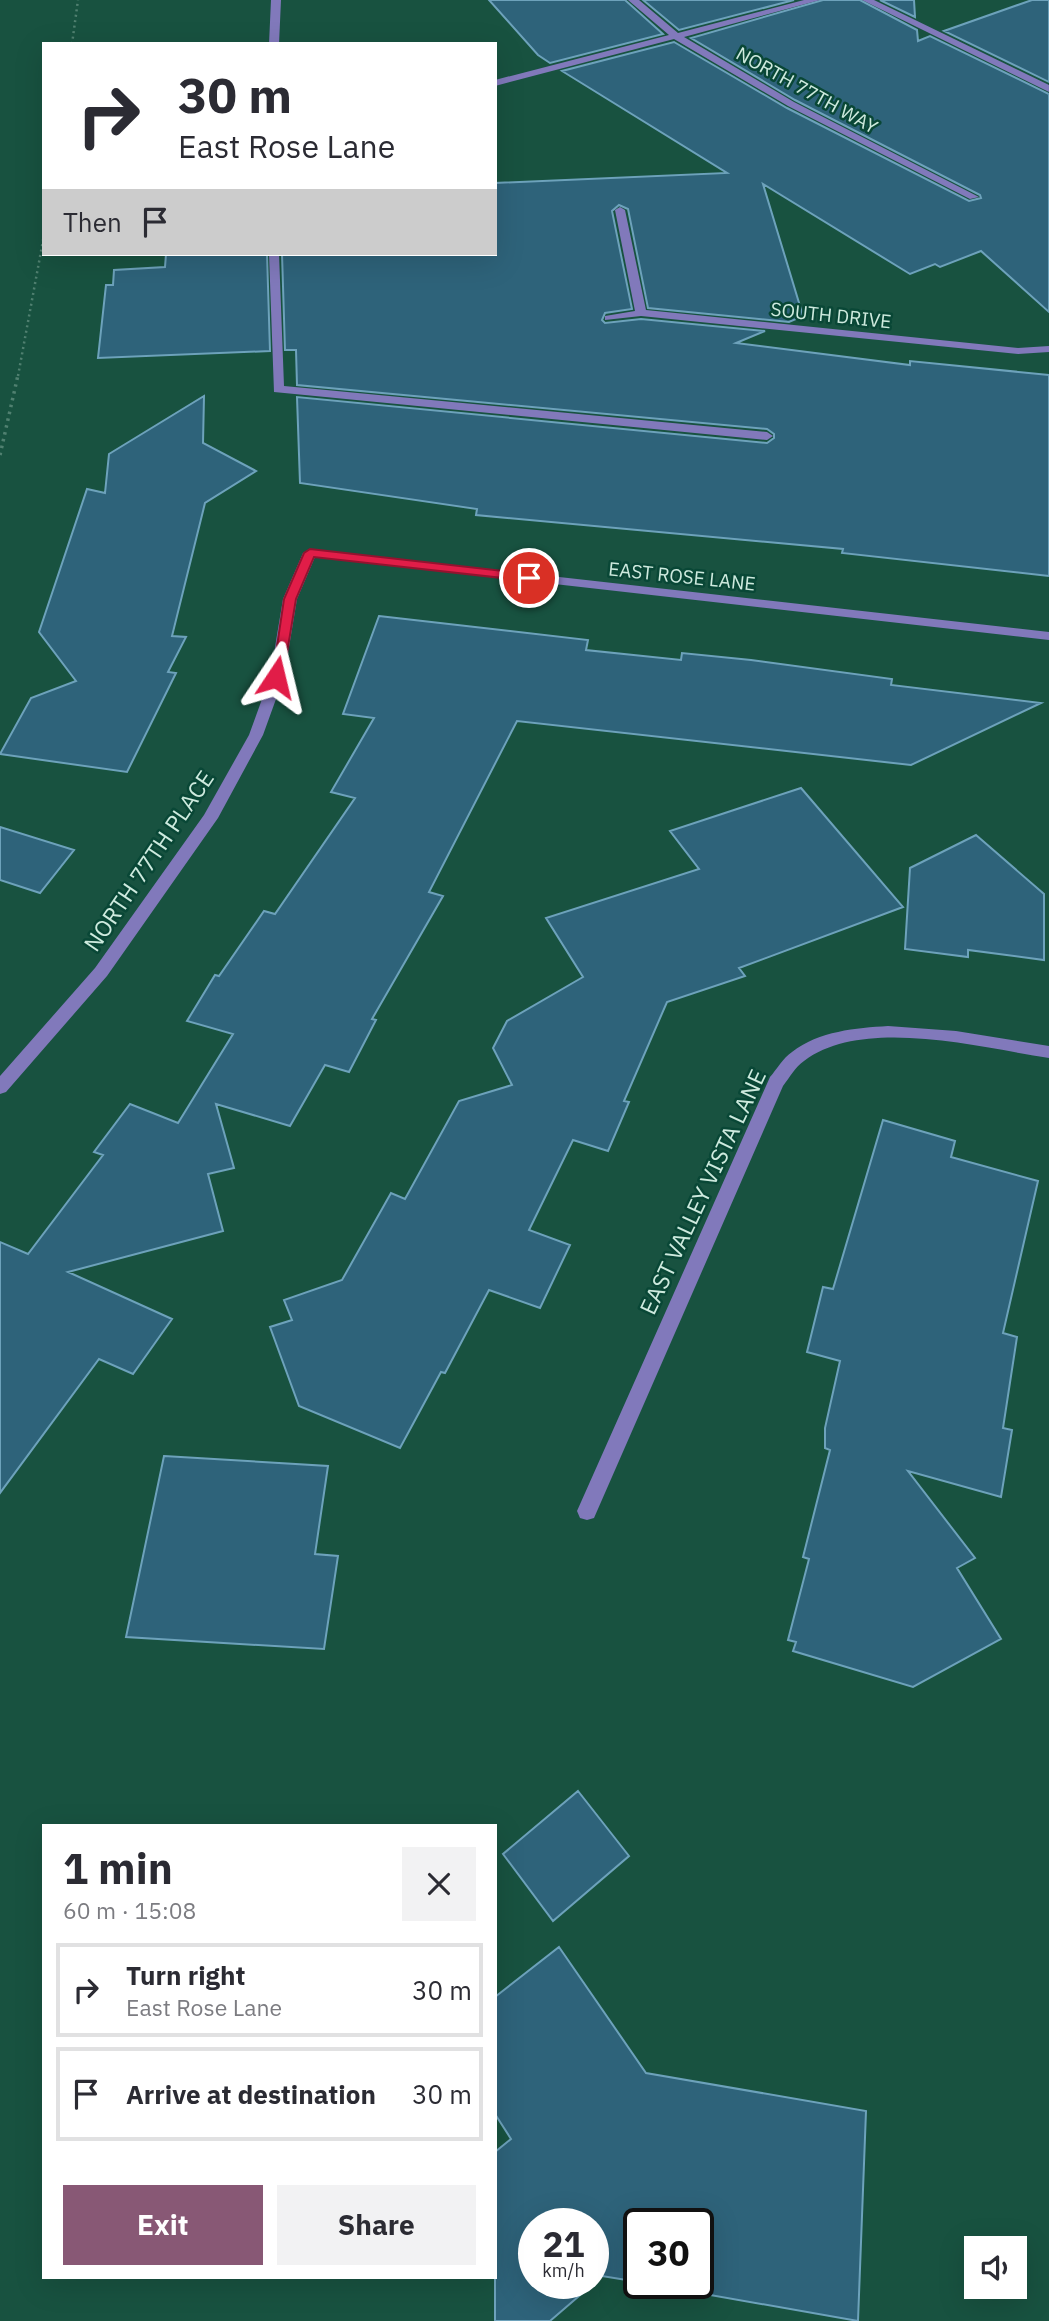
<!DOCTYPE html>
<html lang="en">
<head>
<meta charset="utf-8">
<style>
	:root { --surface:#fff; --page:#f2f2f3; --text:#2b2b33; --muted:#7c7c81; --line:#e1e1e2; --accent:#885875 }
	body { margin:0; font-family:"IBM Plex Sans",sans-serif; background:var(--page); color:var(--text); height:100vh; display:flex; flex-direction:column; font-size:26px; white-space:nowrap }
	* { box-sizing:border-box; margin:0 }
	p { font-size:23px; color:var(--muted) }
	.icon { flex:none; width:38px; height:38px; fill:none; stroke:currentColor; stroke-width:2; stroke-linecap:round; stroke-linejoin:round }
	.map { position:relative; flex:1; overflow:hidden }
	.details { position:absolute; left:42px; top:1824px; width:455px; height:455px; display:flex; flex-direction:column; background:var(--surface); border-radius:0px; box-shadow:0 7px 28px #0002 }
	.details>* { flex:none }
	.hud { position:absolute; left:42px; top:42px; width:455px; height:214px; border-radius:0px; box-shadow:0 7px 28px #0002; background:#fff; color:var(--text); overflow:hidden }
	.buttons { position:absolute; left:964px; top:2236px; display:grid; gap:14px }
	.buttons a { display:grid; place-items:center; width:63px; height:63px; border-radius:0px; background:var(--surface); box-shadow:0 7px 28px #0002; font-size:35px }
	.speed { position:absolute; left:518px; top:2208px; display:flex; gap:14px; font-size:35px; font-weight:700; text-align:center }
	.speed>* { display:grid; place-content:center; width:91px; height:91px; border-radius:50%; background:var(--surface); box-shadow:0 7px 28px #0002; line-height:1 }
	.speed small { font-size:18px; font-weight:400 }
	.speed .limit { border:4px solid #111; border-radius:10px; background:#fff; color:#111 }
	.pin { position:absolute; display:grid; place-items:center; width:60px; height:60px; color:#fff; margin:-30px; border:4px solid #fff; border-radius:50%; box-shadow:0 2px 7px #0007 }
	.me { position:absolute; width:77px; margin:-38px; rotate:10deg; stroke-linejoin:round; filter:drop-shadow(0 0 5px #0008) }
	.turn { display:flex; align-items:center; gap:24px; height:147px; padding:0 21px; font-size:32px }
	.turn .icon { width:91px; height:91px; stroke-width:2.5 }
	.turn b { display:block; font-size:49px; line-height:60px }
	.then { display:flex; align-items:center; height:66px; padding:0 21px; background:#0003; gap:14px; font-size:26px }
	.round { display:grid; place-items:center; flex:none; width:74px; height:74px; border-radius:0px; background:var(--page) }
	.head { display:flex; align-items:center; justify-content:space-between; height:119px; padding:0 21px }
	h1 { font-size:42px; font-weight:700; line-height:52px }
	.action { display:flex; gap:14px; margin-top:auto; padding:14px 21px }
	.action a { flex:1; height:80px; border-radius:0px; background:var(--accent); color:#fff; font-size:28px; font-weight:700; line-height:80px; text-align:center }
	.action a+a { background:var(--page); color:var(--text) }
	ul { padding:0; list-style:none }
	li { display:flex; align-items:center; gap:21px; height:94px; margin:0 14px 10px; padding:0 7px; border:4px solid var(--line); border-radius:0px }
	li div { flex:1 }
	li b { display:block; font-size:26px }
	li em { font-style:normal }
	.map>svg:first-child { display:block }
</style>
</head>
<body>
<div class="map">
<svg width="1049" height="2321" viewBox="0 0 1049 2321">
	<rect width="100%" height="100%" fill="#185240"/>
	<!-- building -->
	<path fill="#2e637a" stroke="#6da2bb" stroke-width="2" d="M489 0H625L663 34 550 63 538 55Z
		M643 0H794L679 30Z
		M823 0H860L917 30 918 41 930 36 1049 94V312L981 251 940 267 935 264 910 274 763 184 803 316 789 322 648 308 628 209 619 205 612 211 632 309 605 313 602 320 605 323 641 319 765 331 736 343 910 365V361L1049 375V576L842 553 843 549 476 515 477 509 300 483 297 397 767 443 774 438V434L767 429 297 385 296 350H285L282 254H495V183L727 173 562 71 674 42 787 108 969 201 981 198 980 195 795 100 691 38Z
		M880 0H914L915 17Z
		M1032 0H1049V82L944 31Z
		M166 254H267L270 351 98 358 106 285H113L114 270 165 267Z
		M204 396 203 443 256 471 205 503 172 636 186 637 168 672 176 673 127 772 0 754 31 698 76 681 39 632 87 489 105 493 109 454Z
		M379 616 588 640 586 650 681 660 682 653 751 660 892 679 891 685 1041 703 911 765 517 721 429 892 443 896 372 1019 376 1020 349 1072 325 1065 290 1126 216 1104 234 1168 208 1174 223 1231 68 1272 172 1319 133 1374 99 1359 0 1493V1242L28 1254 103 1155 94 1152 130 1104 178 1123 233 1034 187 1021 215 975 219 976 264 911 275 914 355 798 331 792 374 718 343 714Z
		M801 788 903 907 739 968 745 976 667 1002 624 1101 629 1102 608 1151 573 1140 529 1230 570 1245 540 1308 489 1290 445 1373 441 1372 400 1448 299 1406 270 1327 292 1320 284 1300 342 1280 391 1193 405 1199 459 1101 512 1085 493 1048 507 1021 583 977 546 918 699 869 670 831Z
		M0 827 74 850 40 893 0 880Z
		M976 835 1044 894V960L968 950V957L905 949 910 868Z
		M883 1120 955 1141 951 1157 1038 1181 1003 1333 1017 1337 1003 1428 1012 1430 1001 1497 908 1471 975 1558 957 1568 1001 1639 913 1687 793 1651 796 1642 788 1640 809 1559 803 1557 830 1450 825 1448V1428L840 1361 807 1352 823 1287 833 1289Z
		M164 1456 328 1466 315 1554 338 1556 324 1649 126 1637Z
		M578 1791 629 1856 553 1921 503 1854Z
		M559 1947 646 2073 866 2111 858 2321 648 2284H698V2224H639V2282L602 2276 593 2283V2224H534V2284H593L550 2321H495V2152L511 2139 495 2114V1997Z"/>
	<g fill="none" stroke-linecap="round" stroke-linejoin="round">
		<!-- path-far1 -->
		<path stroke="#508070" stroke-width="2.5" stroke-dasharray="2 3.5" stroke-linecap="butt" d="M72 44 78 0
			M18 376 44 235"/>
		<!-- path -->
		<path stroke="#508070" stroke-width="3.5" stroke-dasharray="2.5 4.5" stroke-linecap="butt" d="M0 455 18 375"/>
		<!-- minor -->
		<path fill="#8179bb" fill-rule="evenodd" d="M271 0H281L279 44H269Z
			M628 0H639L678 33 804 0H820L684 37 794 102 979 197 970 199 788 106 674 39 495 86V80L669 35Z
			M862 0H874L1049 85V92Z
			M620 207 625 210 646 310 1018 348 1049 346V352L1018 354 641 316 605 320V316L635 311 615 210Z
			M269 254H279L284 386 767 432 773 436 767 440 274 392Z
			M310 549 1049 632V640L315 557 297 599 284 677 263 735 218 818 107 976 6 1092 0 1094V1076L95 968 204 815 249 735 270 677 283 599 303 553Z
			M888 1026 956 1031 1049 1046V1058C981 1048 864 1016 804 1061 795 1067 790 1077 783 1086L594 1518 587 1520 580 1518 577 1511 770 1077C777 1069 783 1058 792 1052 819 1031 856 1028 888 1026Z"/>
	</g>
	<!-- route -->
	<path fill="#e11d48" stroke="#92132f" stroke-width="2" d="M310 549 529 574 535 578 529 581 314 557 296 599 283 677 272 680 284 599 304 553Z"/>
	<g text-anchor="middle" stroke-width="5" stroke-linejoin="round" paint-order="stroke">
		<!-- far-street labels -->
		<g font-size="19" fill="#ceeade" stroke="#094736">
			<text transform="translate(807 90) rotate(29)" y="7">NORTH 77TH WAY</text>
			<text transform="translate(831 315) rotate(6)" y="7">SOUTH DRIVE</text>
			<text transform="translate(682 576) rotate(6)" y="7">EAST ROSE LANE</text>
		</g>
		<!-- street labels -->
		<g font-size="23" fill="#ceeade" stroke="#094736">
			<text transform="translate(149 861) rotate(-56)" y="8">NORTH 77TH PLACE</text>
			<text transform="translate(703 1192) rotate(-65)" y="8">EAST VALLEY VISTA LANE</text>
		</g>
	</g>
</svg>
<div class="buttons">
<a><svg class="icon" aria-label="sound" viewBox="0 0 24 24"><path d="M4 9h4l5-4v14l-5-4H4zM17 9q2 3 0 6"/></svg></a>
</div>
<div class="speed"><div>21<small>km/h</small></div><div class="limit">30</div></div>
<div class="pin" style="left:529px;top:578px;background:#d93025"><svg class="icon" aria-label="arrive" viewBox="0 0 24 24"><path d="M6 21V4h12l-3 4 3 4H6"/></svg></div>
<svg class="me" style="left:276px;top:677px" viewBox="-20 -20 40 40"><path d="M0-17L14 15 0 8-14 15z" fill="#e11d48" stroke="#fff" stroke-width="4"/></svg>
<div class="hud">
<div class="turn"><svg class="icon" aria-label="right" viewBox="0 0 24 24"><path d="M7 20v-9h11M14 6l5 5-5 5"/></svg><div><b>30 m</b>East Rose Lane</div></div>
<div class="then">Then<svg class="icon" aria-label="arrive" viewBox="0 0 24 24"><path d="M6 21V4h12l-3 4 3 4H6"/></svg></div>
</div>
<section class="details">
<div class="head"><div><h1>1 min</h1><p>60 m · 15:08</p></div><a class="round"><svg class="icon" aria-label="close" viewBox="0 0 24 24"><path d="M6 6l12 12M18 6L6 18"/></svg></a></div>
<ul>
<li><svg class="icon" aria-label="right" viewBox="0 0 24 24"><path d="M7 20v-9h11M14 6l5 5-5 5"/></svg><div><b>Turn right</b><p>East Rose Lane</p></div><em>30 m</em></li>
<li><svg class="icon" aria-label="arrive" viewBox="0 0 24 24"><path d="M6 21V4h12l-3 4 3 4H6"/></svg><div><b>Arrive at destination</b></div><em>30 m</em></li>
</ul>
<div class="action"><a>Exit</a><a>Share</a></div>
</section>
</div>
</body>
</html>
